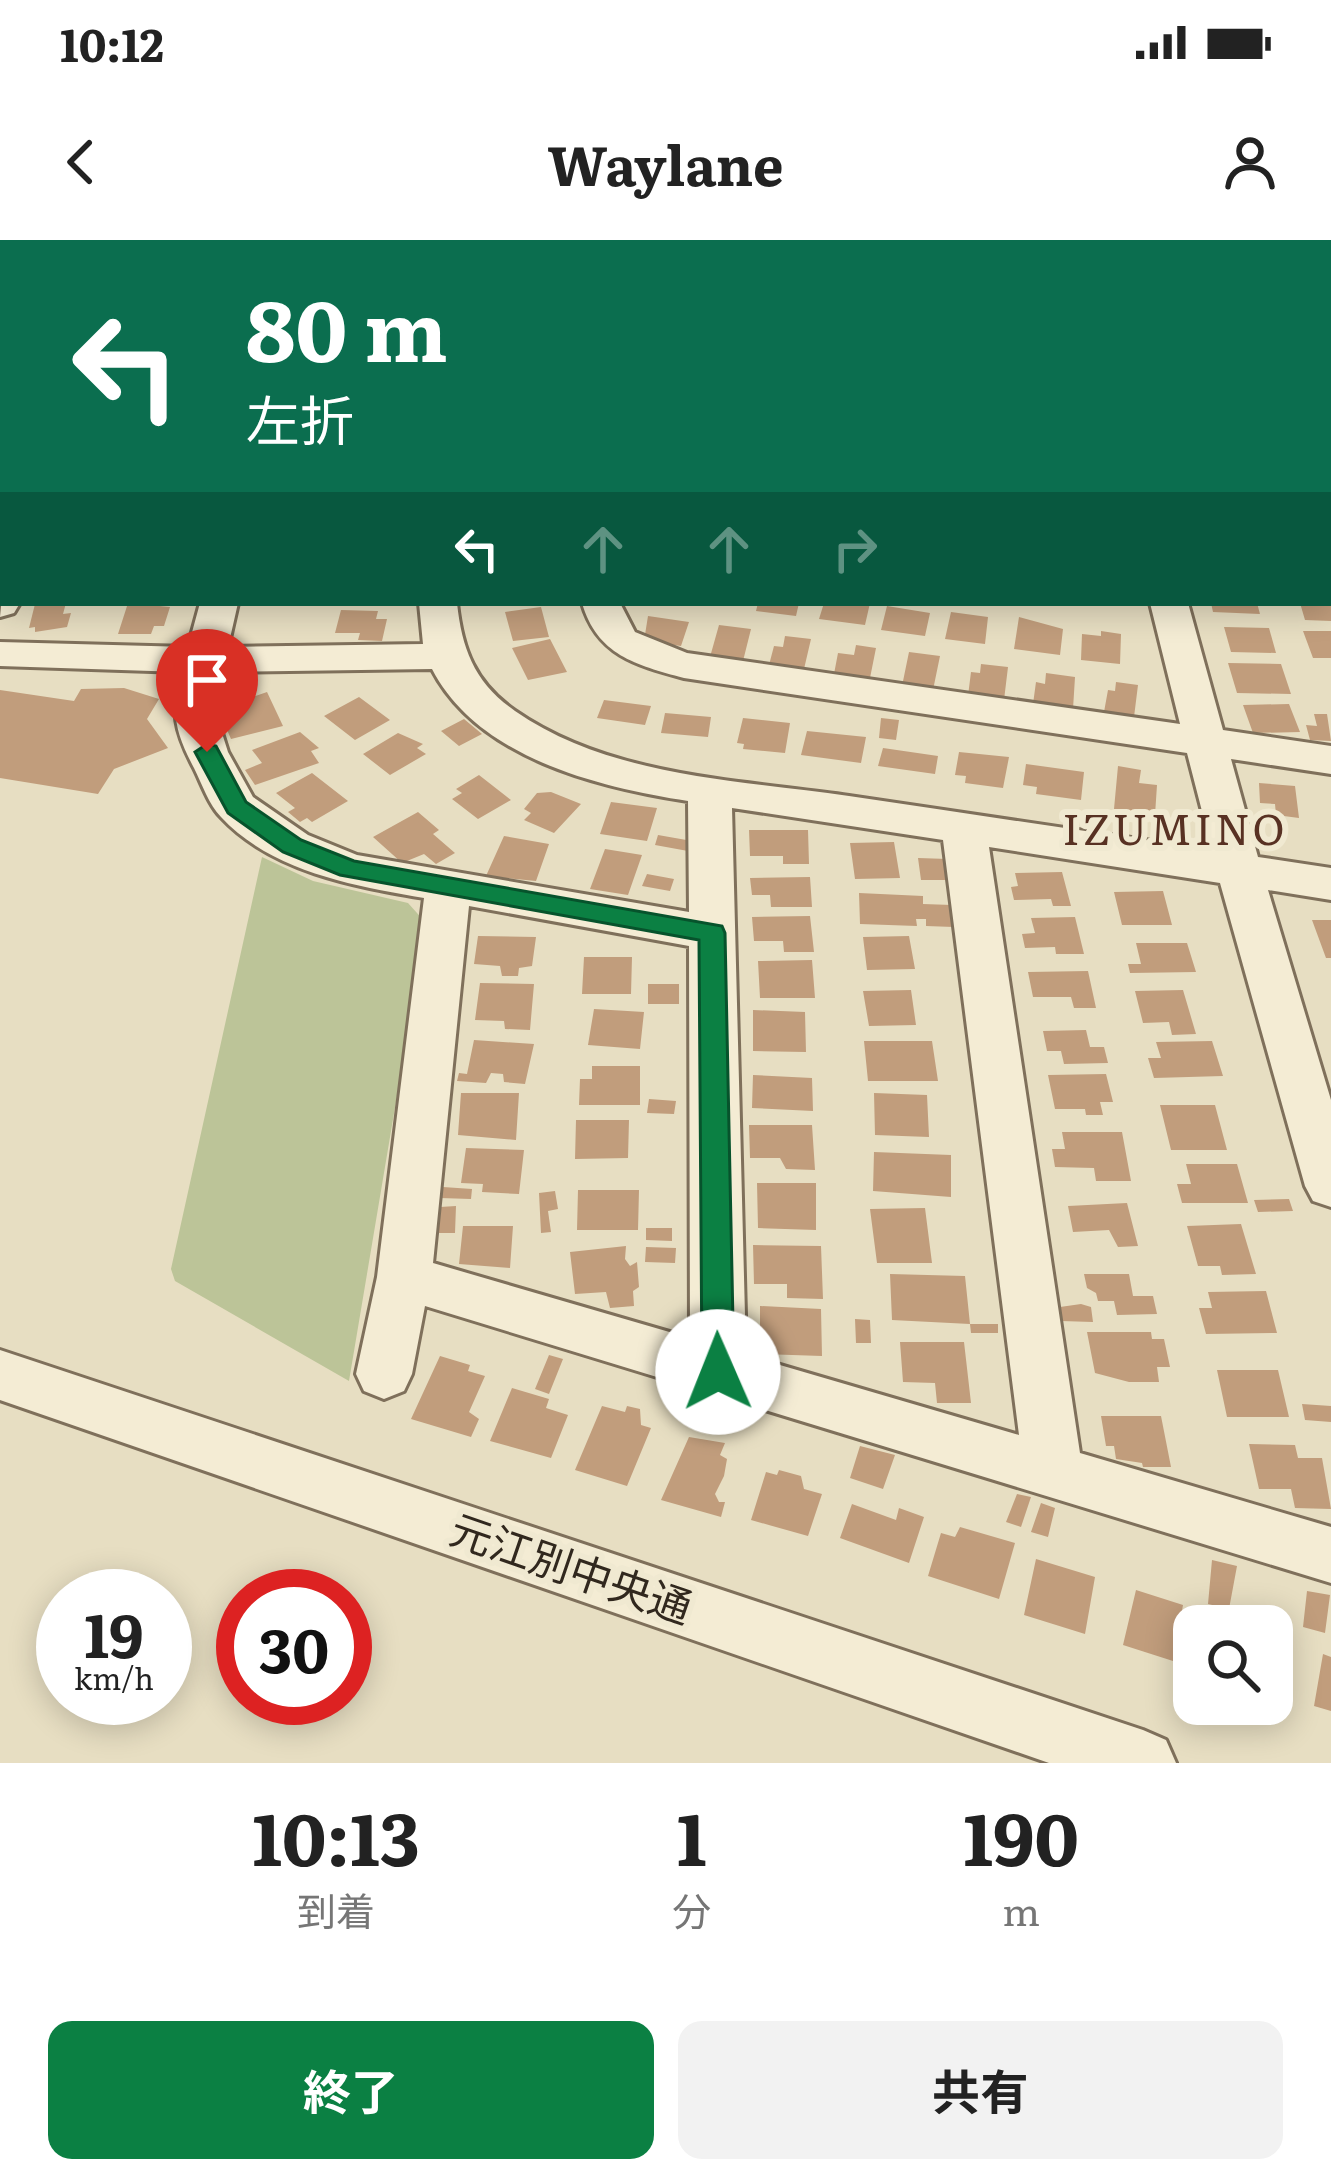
<!DOCTYPE html>
<html lang="ja">
<head>
<meta charset="utf-8">
<style>
	:root { --surface:#fff; --page:#f2f2f2; --text:#222; --muted:#767676; --accent:#0b8043 }
	body { margin:0; font-family:Literata,"Noto Sans JP",serif; background:var(--page); color:var(--text); height:100vh; display:flex; flex-direction:column; font-size:45px; white-space:nowrap }
	* { box-sizing:border-box; margin:0 }
	p { font-size:39px; color:var(--muted) }
	.icon { flex:none; width:66px; height:66px; fill:none; stroke:currentColor; stroke-width:2; stroke-linecap:round; stroke-linejoin:round }
	.map { position:relative; height:1523px; overflow:hidden }
	.drawer { display:flex; flex-direction:column; background:var(--surface); flex:1 }
	.drawer>* { flex:none }
	.banner { position:absolute; left:0px; top:0px; width:1332px; height:366px; box-shadow:0 6px 30px #0003; background:#0b6e4f; color:#fff; overflow:hidden }
	.fabs { position:absolute; left:1173px; top:1365px; display:grid; gap:24px }
	.fabs a { display:grid; place-items:center; width:120px; height:120px; border-radius:24px; background:var(--surface); box-shadow:0 6px 30px #0003; font-size:60px }
	.speed { position:absolute; left:36px; top:1329px; display:flex; gap:24px; font-size:60px; font-weight:700; text-align:center }
	.speed>* { display:grid; place-content:center; width:156px; height:156px; border-radius:50%; background:var(--surface); box-shadow:0 6px 30px #0003; line-height:1 }
	.speed small { font-size:30px; font-weight:400 }
	.speed .limit { border:18px solid #d22; background:#fff; color:#111 }
	.pin { position:absolute; display:grid; place-items:center; width:102px; height:102px; color:#fff; margin:-123px -51px; border-radius:50% 50% 50% 0; rotate:-45deg; box-shadow:0 0 12px #0007 }
	.pin .icon { rotate:45deg }
	.me { position:absolute; width:132px; margin:-66px; rotate:359deg; stroke-linejoin:round; filter:drop-shadow(0 0 9px #0008) }
	.turn { display:flex; align-items:center; gap:42px; height:252px; padding:0 48px; font-size:54px }
	.turn .icon { width:156px; height:156px; stroke-width:2.5 }
	.turn b { display:block; font-size:84px; line-height:102px }
	.lanes { display:flex; align-items:center; height:114px; padding:0 48px; background:#0003; justify-content:center; gap:60px; direction:ltr }
	.lanes .off { opacity:.35 }
	.eta { display:flex; justify-content:space-evenly; align-items:center; height:204px; text-align:center }
	.eta b { font-size:72px; font-weight:700; line-height:84px }
	.cta { display:flex; gap:24px; margin-top:auto; padding:24px 48px }
	.cta a { flex:1; height:138px; border-radius:24px; background:var(--accent); color:#fff; font-size:48px; font-weight:700; line-height:138px; text-align:center }
	.cta a+a { background:var(--page); color:var(--text) }
	.status { display:flex; justify-content:space-between; align-items:center; height:84px; padding:0 60px; background:var(--surface); direction:ltr }
	.status svg { height:33px; fill:currentColor }
	header { display:flex; justify-content:space-between; align-items:center; height:156px; padding:0 48px; background:var(--surface); font-size:54px; font-weight:700 }
	.map>svg:first-child { display:block }
</style>
</head>
<body>
<div class="status"><b>10:12</b><svg viewBox="0 0 49 12"><path d="M0 12V9h3v3zM5 12V6h3v6zM10 12V3h3v9zM15 12V0h3v12zM26 1h20v11H26zM47 4h2v5h-2z"/></svg></div>
<header><svg class="icon" aria-label="back" viewBox="0 0 24 24"><path d="M15 5l-7 7 7 7"/></svg>Waylane<svg class="icon" aria-label="person" viewBox="0 0 24 24"><circle cx="12" cy="8" r="4"/><path d="M4 21q1-7 8-7t8 7"/></svg></header>
<div class="map">
<svg width="1331" height="1523" viewBox="0 0 1331 1523">
	<rect width="100%" height="100%" fill="#e7dec2"/>
	<!-- green -->
	<path fill="#bcc498" d="M262 617 313 641 408 663 426 683 349 1141 175 1041 171 1029Z"/>
	<!-- building -->
	<path fill="#c19d7c" d="M66 363 63 374 71 373 67 387 35 392V387L29 388 35 364Z
		M128 363 170 367 164 386H154L151 394H118Z
		M758 363H799L796 376 756 371Z
		M824 363H870L865 385 819 379Z
		M1211 363H1257L1260 374 1213 372Z
		M1300 363H1331V381L1305 380Z
		M887 366 930 373 925 396 881 390Z
		M541 367 549 397 513 401 505 372Z
		M341 370 378 371 376 379H387L382 401 358 400 360 393H335Z
		M951 372 988 377 985 404 945 399Z
		M648 376 689 382 681 406 644 401Z
		M1019 377 1063 389 1060 415 1014 409Z
		M719 385 751 389 743 421 710 417Z
		M1224 387 1269 388 1276 413 1231 412Z
		M1101 391 1121 394 1120 424 1081 420 1082 394 1101 396Z
		M1303 391H1331V418H1313Z
		M785 396 811 399 804 429 769 425 774 406 783 407Z
		M550 399 567 432 528 440 512 408Z
		M856 405 876 408 870 438 834 434 838 413 854 415Z
		M909 412 940 416 933 450 902 446Z
		M1228 423 1281 424 1291 454 1237 453Z
		M981 424 1008 427 1004 460 968 456 971 432 980 433Z
		M1046 433 1075 437 1073 469 1033 464 1036 442 1045 444Z
		M1116 442 1138 445 1134 477 1104 472 1108 450 1115 451Z
		M124 448 159 459 147 479 168 508 114 529 98 554 0 538V450L74 461 81 449Z
		M267 452 283 486 231 499 218 469Z
		M359 457 390 480 355 500 324 476Z
		M604 460 651 466 645 485 597 478Z
		M1289 464 1300 492 1253 493 1243 465Z
		M665 473 711 477 708 497 661 493Z
		M1314 474H1327L1331 501 1310 500 1306 485 1317 486Z
		M743 478 790 483 785 513 743 509 744 504 737 503Z
		M881 478 899 480 896 500 879 498Z
		M464 479 482 494 459 506 441 491Z
		M807 491 866 497 861 523 801 515Z
		M300 492 319 508 311 511 319 523 255 545 245 530 262 523 252 510Z
		M398 493 423 504 417 508 426 514 390 535 363 514Z
		M883 508 938 516 935 534 878 526Z
		M959 512 1009 517 1003 548 965 543 966 536 955 535Z
		M1026 524 1084 532 1081 560 1036 554 1037 547 1023 545Z
		M1118 526 1141 530 1139 543 1157 545 1155 575 1114 569Z
		M312 533 348 561 312 582 307 578 300 582 288 572 295 568 276 553Z
		M479 535 511 560 478 579 452 559 462 553 456 549Z
		M1259 543 1295 546 1299 578 1276 575 1275 564 1260 563Z
		M551 552 581 564 554 593 524 580 531 573 524 569 537 553Z
		M611 562 657 568 647 601 600 594Z
		M418 572 439 590 433 594 455 613 436 624 424 614 402 623 373 597Z
		M749 590H808L809 624H783V616H750Z
		M658 595 692 601 688 611 655 605Z
		M504 596 549 604 536 641 486 636Z
		M894 602 900 638 855 639 850 603Z
		M605 609 642 615 628 655 590 649Z
		M918 618 948 619 951 640H921Z
		M1062 632 1071 666H1053L1051 659 1014 660 1011 647 1018 646 1015 633Z
		M647 634 674 639 670 651 642 646Z
		M810 637 812 667H771L770 655H752L750 638Z
		M1163 651 1172 685H1122L1114 652Z
		M859 653 923 656V664L952 665 954 687 926 686V679H916L917 686 860 684Z
		M810 676 814 712H784L783 701H754L752 677Z
		M1075 677 1084 714H1056L1055 707 1025 708 1022 694 1035 693 1031 678Z
		M1312 680H1331V718H1326Z
		M478 696 536 697 532 726 519 728 518 736H502L500 726 474 724Z
		M909 696 915 729 867 730 863 697Z
		M1136 703H1187L1196 732 1130 733 1128 724H1141Z
		M584 717H632L631 754H582Z
		M812 720 815 758H760L758 721Z
		M1088 731 1096 768H1074L1071 757H1033L1028 732Z
		M480 743 534 744 530 790 505 789 504 781 475 780Z
		M648 744H679V764H648Z
		M911 750 916 785 869 786 863 751Z
		M1183 750 1196 794 1172 795 1169 782 1143 783 1135 751Z
		M594 769 644 772 640 809 588 805Z
		M753 770 805 772 806 812 753 811Z
		M1086 790 1090 807H1104L1108 823 1064 824 1061 811H1047L1043 791Z
		M474 800 534 804 525 844 504 842 503 834 491 833 486 843 457 841 459 833 467 834Z
		M864 801H932L938 841H868Z
		M1212 801 1223 836 1154 838 1148 818H1161L1156 802Z
		M592 826H640V865H579L580 839H592Z
		M1106 834 1113 862H1100L1103 875H1086L1085 869H1055L1048 835Z
		M753 835 812 838 813 871 752 868Z
		M461 853H519L516 900 458 895Z
		M874 853 927 855 929 897 875 895Z
		M649 859 676 861 674 874 647 873Z
		M1160 865H1215L1227 910H1171Z
		M576 880H629L628 918 575 919Z
		M749 885H812L815 930 786 929 780 918H750Z
		M1062 892H1122L1131 941H1096L1094 928 1055 927 1052 909H1065Z
		M466 908 524 910 519 954 482 952 483 944 461 943Z
		M874 912 951 915V957L873 951Z
		M1186 924H1237L1248 963H1182L1177 944H1191Z
		M757 943H816V990L758 988Z
		M443 947 472 949 471 959 440 958Z
		M578 950H639L638 990H577Z
		M555 951 558 969 548 971 551 992 541 993 539 953Z
		M1289 959 1293 971 1258 972 1254 960Z
		M1127 963 1138 1006 1118 1007 1109 990 1073 992 1068 966Z
		M456 966 455 993H438L440 967Z
		M925 968 932 1023H877L870 969Z
		M1241 984 1256 1034 1222 1035 1220 1026H1198L1187 986Z
		M463 986H513L510 1028 459 1024Z
		M646 988H672V1001L646 1000Z
		M753 1005 821 1006 823 1059 787 1058V1044H754Z
		M626 1006 625 1019 630 1026 637 1022 639 1047 633 1051 634 1066 610 1068 606 1052 575 1054 570 1012Z
		M646 1007 676 1008 675 1023 645 1022Z
		M890 1034 965 1036 970 1084H998V1093H971L970 1084 892 1080Z
		M1084 1034H1129L1133 1056H1153L1157 1074 1117 1075 1114 1061H1098L1096 1053 1087 1048Z
		M1266 1051 1277 1093 1206 1094 1199 1068H1212L1208 1052Z
		M1081 1064 1091 1067 1093 1082 1061 1081 1060 1067Z
		M760 1066 821 1069 822 1116 760 1114Z
		M855 1079 870 1080 871 1103H856Z
		M1087 1092H1151L1152 1099H1164L1170 1127H1157L1159 1142H1129L1095 1133Z
		M900 1102H964L971 1163H937L935 1143 903 1142Z
		M549 1115 563 1119 549 1154 535 1149Z
		M440 1116 470 1125 468 1131 485 1136 469 1172 479 1179 471 1197 411 1179Z
		M1217 1130H1278L1289 1177H1227Z
		M512 1148 549 1159 546 1168 568 1175 551 1218 490 1201Z
		M1302 1164 1331 1166V1182L1305 1180Z
		M602 1166 625 1172 627 1166 640 1169 641 1185 651 1188 627 1246 575 1230Z
		M1101 1176H1161L1171 1227H1143L1142 1223 1116 1219 1114 1206H1106Z
		M689 1197 725 1203 720 1215 727 1219 724 1236 715 1254 719 1262H725L721 1277 661 1260Z
		M1249 1204 1295 1205 1298 1218H1322L1331 1269 1295 1268 1291 1249H1259Z
		M860 1206 895 1215 883 1249 850 1238Z
		M779 1230 801 1236 804 1249 822 1254 808 1296 751 1280 766 1232 777 1235Z
		M1017 1254 1031 1257 1021 1287 1006 1282Z
		M1041 1263 1055 1268 1048 1297 1031 1292Z
		M852 1264 896 1280 899 1268 924 1277 909 1323 840 1298Z
		M960 1287 1015 1303 999 1359 928 1336 941 1293 955 1297Z
		M1036 1319 1095 1337 1085 1394 1024 1375Z
		M1212 1320 1237 1326 1229 1369 1208 1364Z
		M1136 1350 1183 1365 1173 1421 1123 1405Z
		M1307 1351 1330 1355 1325 1393 1303 1387Z
		M1272 1400 1292 1405 1285 1453 1272 1448Z
		M1323 1414 1331 1417V1471L1314 1466Z"/>
	<g fill="none" stroke-linecap="round" stroke-linejoin="round">
		<!-- minor casing -->
		<g stroke="#7f705b" stroke-width="6">
			<path id="minor" d="M629 0H685L687 3H631Z
				M1059 0H1089V3H1059Z
				M1234 0H1264L1266 3H1236Z
				M0 92 3 93V113L0 112Z
				M1329 155H1331V175H1329Z
				M1329 191 1331 192V218L1329 217Z
				M3 346V363H20L14 373 0 377Z
				M200 363H238L228 407 423 404 419 363H457C462 410 475 443 515 471 610 537 738 540 849 556 970 574 1091 592 1212 610L1187 513 684 438C636 425 597 415 582 363H620L635 392 687 413 1180 484 1150 363H1188L1223 490 1331 506V534L1231 519 1258 617 1331 628V660L1268 650 1331 860V967L1313 961 1305 946 1220 643 989 607 1080 1213 1331 1287V1343L425 1066 412 1134 404 1151 384 1159 364 1151 356 1134 377 1037 424 658C355 646 272 632 221 577 209 565 202 544 194 528 174 490 171 473 182 432L0 426V402L188 407ZM432 429C478 518 598 547 688 561L689 672 357 615 308 595 253 557 228 512 214 468 222 432ZM732 568 943 600 1019 1195 746 1115ZM469 666 689 706 690 1098 433 1023Z
				M0 1110 1143 1490 1166 1500 1176 1523H1049L0 1160Z"/>
		</g>
		<!-- minor -->
		<use href="#minor" fill="#f4ecd4" fill-rule="evenodd"/>
	</g>
	<!-- route -->
	<path fill="#0b8043" stroke="#07532c" stroke-width="3" d="M207 504 216 506 246 562 301 600 354 621 722 686 725 693 734 1132 729 1142 718 1146 707 1142 702 1132 699 700 340 635 283 612 228 573 195 512Z"/>
	<g text-anchor="middle" stroke-width="12" stroke-linejoin="round" paint-order="stroke">
		<!-- quarter labels -->
		<g font-size="42" letter-spacing="3" fill="#583123" stroke="#f0e9d1">
			<text x="1175" y="605">IZUMINO</text>
		</g>
		<!-- near-street labels -->
		<g font-size="42" fill="#31281e" stroke="#f0e9d1">
			<text transform="translate(571 1329) rotate(19)" y="15">元江別中央通</text>
		</g>
	</g>
</svg>
<div class="fabs">
<a><svg class="icon" aria-label="search" viewBox="0 0 24 24"><circle cx="10" cy="10" r="6"/><path d="M15 15l6 6"/></svg></a>
</div>
<div class="speed"><div>19<small>km/h</small></div><div class="limit">30</div></div>
<div class="pin" style="left:207px;top:512px;background:#d93025"><svg class="icon" aria-label="arrive" viewBox="0 0 24 24"><path d="M6 21V4h12l-3 4 3 4H6"/></svg></div>
<svg class="me" style="left:718px;top:1132px" viewBox="-20 -20 40 40"><circle r="19" fill="#fff"/><path d="M0-13L10 11 0 6-10 11z" fill="#0b8043"/></svg>
<div class="banner">
<div class="turn"><svg class="icon" aria-label="left" viewBox="0 0 24 24"><path d="M17 20v-9H6M10 6l-5 5 5 5"/></svg><div><b>80 m</b>左折</div></div>
<div class="lanes"><svg class="icon" aria-label="left" viewBox="0 0 24 24"><path d="M17 20v-9H6M10 6l-5 5 5 5"/></svg><svg class="icon off" aria-label="ahead" viewBox="0 0 24 24"><path d="M12 20V5M6 11l6-6 6 6"/></svg><svg class="icon off" aria-label="ahead" viewBox="0 0 24 24"><path d="M12 20V5M6 11l6-6 6 6"/></svg><svg class="icon off" aria-label="right" viewBox="0 0 24 24"><path d="M7 20v-9h11M14 6l5 5-5 5"/></svg></div>
</div>
</div>
<section class="drawer">
<div class="eta">
<div><b>10:13</b><p>到着</p></div>
<div><b>1</b><p>分</p></div>
<div><b>190</b><p>m</p></div>
</div>
<div class="cta"><a>終了</a><a>共有</a></div>
</section>
</body>
</html>
